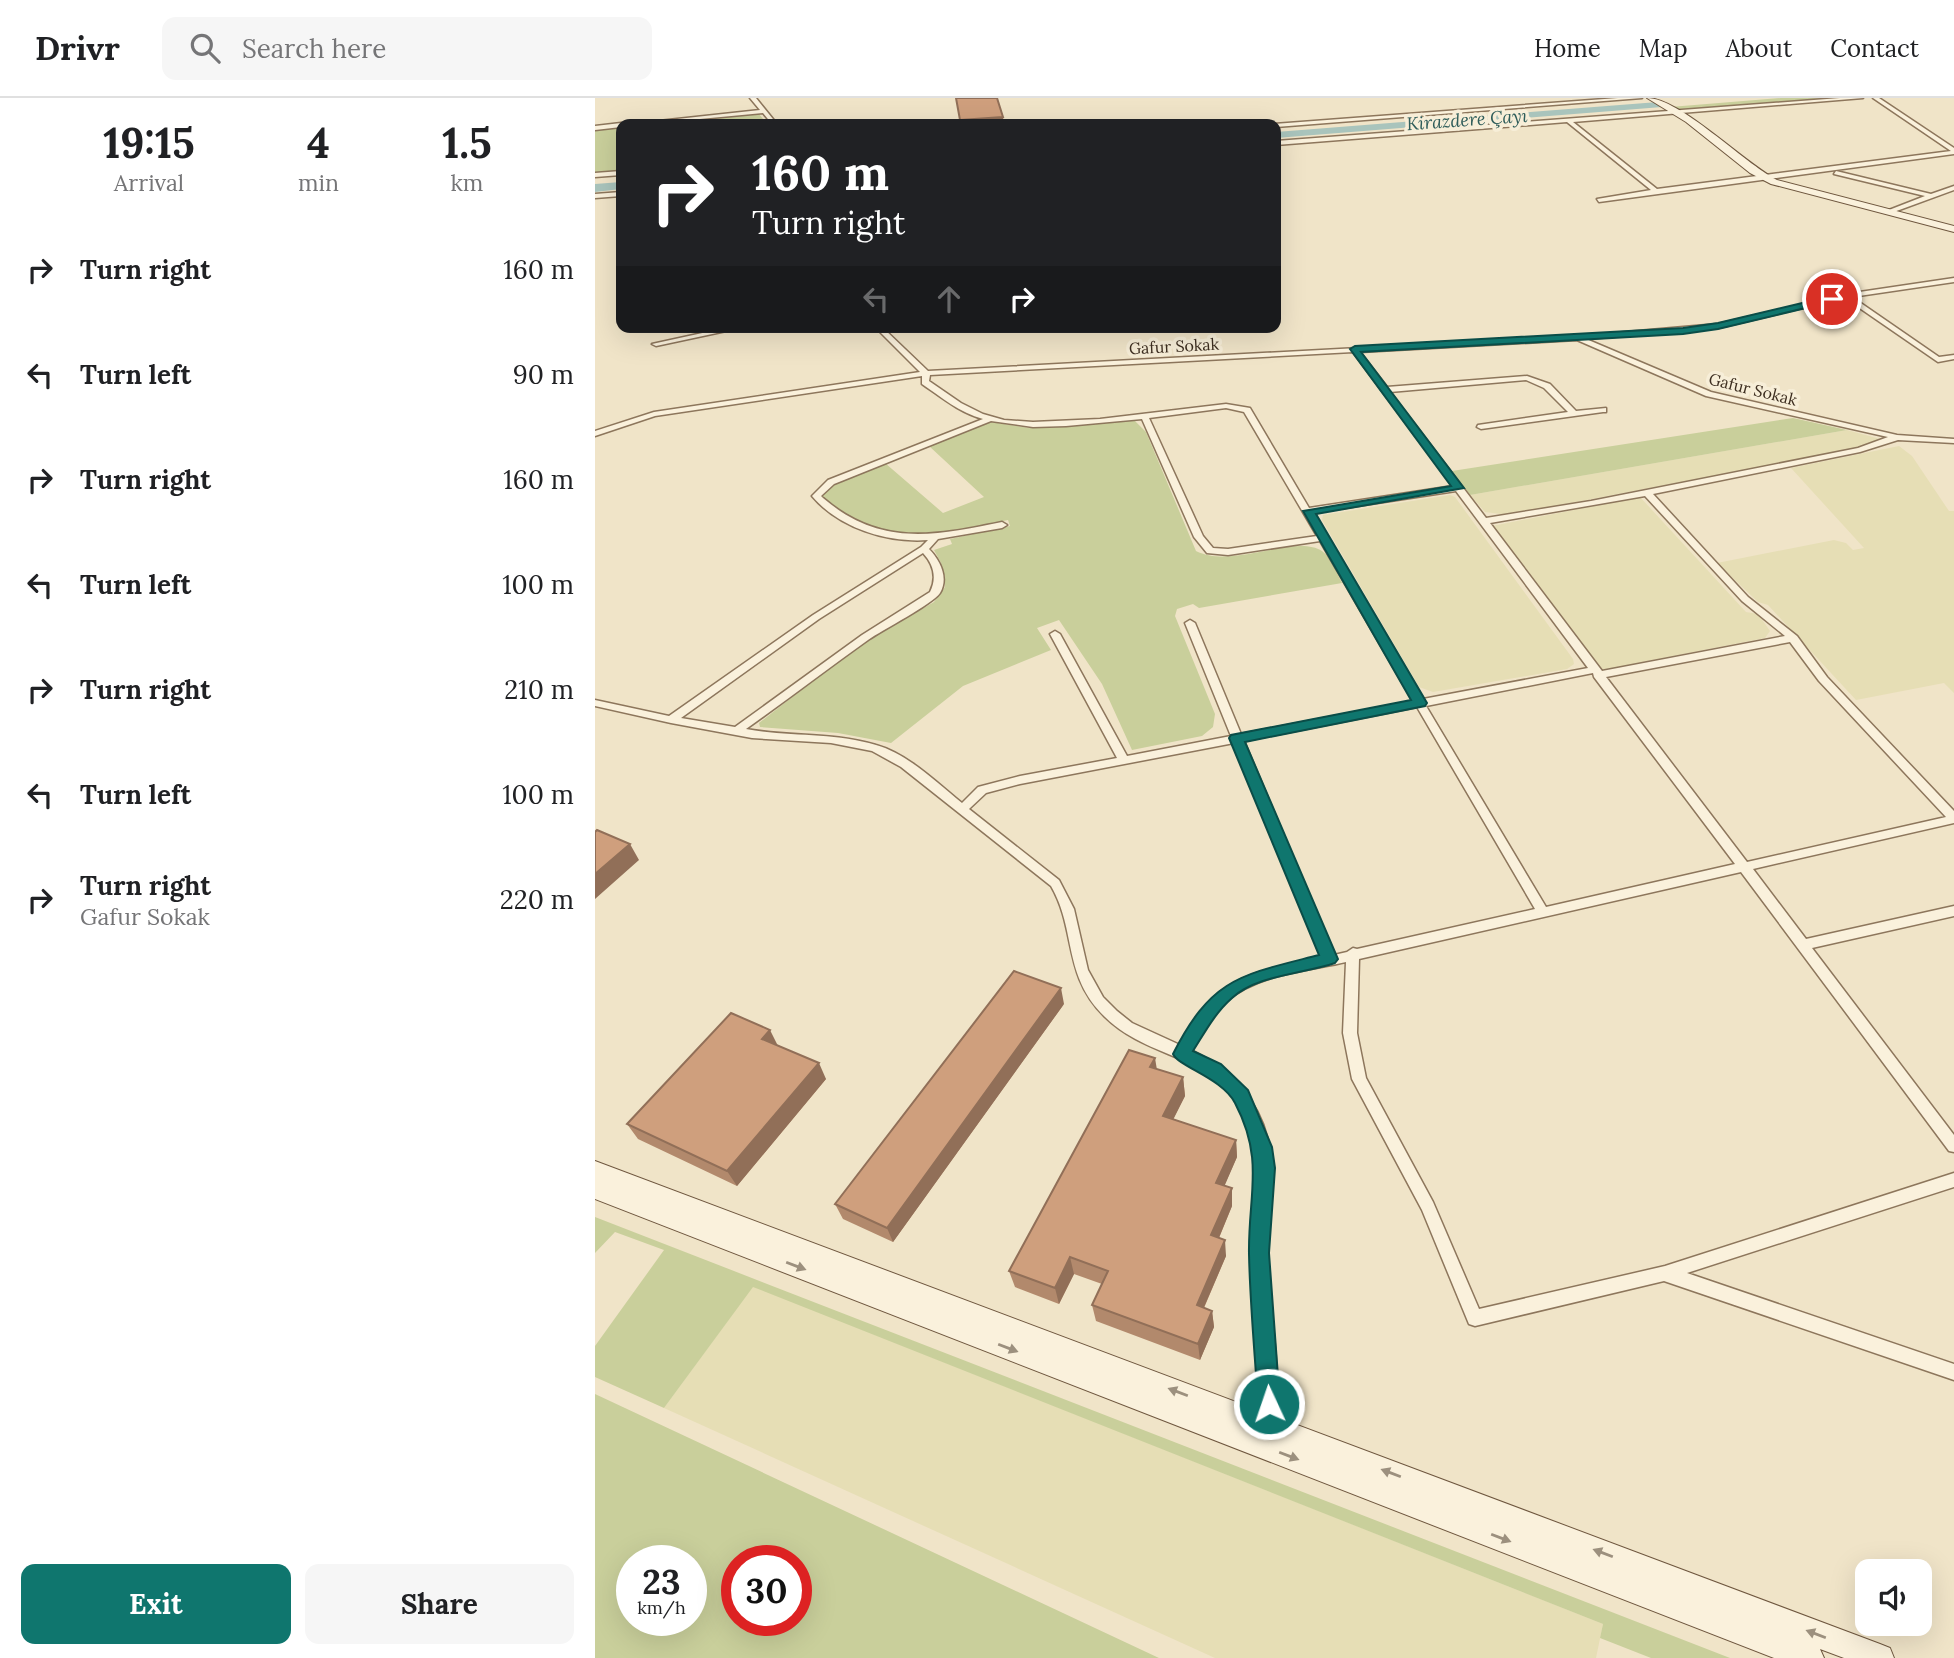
<!DOCTYPE html>
<html lang="en">
<head>
<meta charset="utf-8">
<style>
	:root { --surface:#fff; --page:#f6f6f6; --text:#202124; --muted:#757577; --line:#e0e0e0; --accent:#0f766e }
	body { margin:0; font-family:Lora,serif; background:var(--page); color:var(--text); height:100vh; display:flex; flex-direction:column; font-size:26px; white-space:nowrap }
	* { box-sizing:border-box; margin:0 }
	p { font-size:23px; color:var(--muted) }
	.icon { flex:none; width:38px; height:38px; fill:none; stroke:currentColor; stroke-width:2; stroke-linecap:round; stroke-linejoin:round }
	.map { position:relative; flex:1; overflow:hidden }
	.panel { display:flex; flex-direction:column; background:var(--surface); width:595px }
	.panel>* { flex:none }
	.guide { position:absolute; left:21px; top:21px; width:665px; height:214px; border-radius:14px; box-shadow:0 7px 28px #0002; background:#202124; color:#fff; overflow:hidden }
	.tools { position:absolute; left:1260px; top:1461px; display:grid; gap:14px }
	.tools a { display:grid; place-items:center; width:77px; height:77px; border-radius:14px; background:var(--surface); box-shadow:0 7px 28px #0002; font-size:35px }
	.speed { position:absolute; left:21px; top:1447px; display:flex; gap:14px; font-size:35px; font-weight:700; text-align:center }
	.speed>* { display:grid; place-content:center; width:91px; height:91px; border-radius:50%; background:var(--surface); box-shadow:0 7px 28px #0002; line-height:1 }
	.speed small { font-size:18px; font-weight:400 }
	.speed .limit { border:10px solid #d22; background:#fff; color:#111 }
	.pin { position:absolute; display:grid; place-items:center; width:60px; height:60px; color:#fff; margin:-30px; border:4px solid #fff; border-radius:50%; box-shadow:0 2px 7px #0007 }
	.me { position:absolute; width:77px; margin:-38px; rotate:357deg; stroke-linejoin:round; filter:drop-shadow(0 0 5px #0008) }
	.turn { display:flex; align-items:center; gap:24px; height:147px; padding:0 21px; font-size:32px }
	.turn .icon { width:91px; height:91px; stroke-width:2.5 }
	.turn b { display:block; font-size:49px; line-height:60px }
	.lanes { display:flex; align-items:center; height:66px; padding:0 21px; background:#0003; justify-content:center; gap:35px; direction:ltr }
	.lanes .off { opacity:.35 }
	.eta { display:flex; justify-content:space-evenly; align-items:center; height:119px; text-align:center }
	.eta b { font-size:42px; font-weight:800; line-height:49px }
	.primary-button { display:flex; gap:14px; margin-top:auto; padding:14px 21px }
	.primary-button a { flex:1; height:80px; border-radius:14px; background:var(--accent); color:#fff; font-size:28px; font-weight:800; line-height:80px; text-align:center }
	.primary-button a+a { background:var(--page); color:var(--text) }
	ul { padding:0; list-style:none }
	li { display:flex; align-items:center; gap:21px; height:105px; padding:0 21px }
	li div { flex:1 }
	li b { display:block; font-size:26px }
	li em { font-style:normal }
	header { display:flex; align-items:center; gap:42px; box-sizing:border-box; height:98px; padding:0 35px; background:var(--surface); border-bottom:2px solid var(--line) }
	header strong { font-size:33px }
	nav { display:flex; gap:38px; margin-inline-start:auto; font-size:24px }
	.search { width:490px; height:63px; background:var(--page); display:flex; align-items:center; gap:18px; box-sizing:border-box; padding:0 24px; border-radius:14px; color:var(--muted); font-size:26px }
	main { display:flex; flex:1; min-height:0 }
	.map>svg:first-child { display:block }
</style>
</head>
<body>
<header>
<strong>Drivr</strong>
<div class="search"><svg class="icon" aria-label="search" viewBox="0 0 24 24"><circle cx="10" cy="10" r="6"/><path d="M15 15l6 6"/></svg>Search here</div>
<nav><a>Home</a><a>Map</a><a>About</a><a>Contact</a></nav>
</header>
<main>
<section class="panel">
<div class="eta">
<div><b>19:15</b><p>Arrival</p></div>
<div><b>4</b><p>min</p></div>
<div><b>1.5</b><p>km</p></div>
</div>
<ul>
<li><svg class="icon" aria-label="right" viewBox="0 0 24 24"><path d="M7 20v-9h11M14 6l5 5-5 5"/></svg><div><b>Turn right</b></div><em>160 m</em></li>
<li><svg class="icon" aria-label="left" viewBox="0 0 24 24"><path d="M17 20v-9H6M10 6l-5 5 5 5"/></svg><div><b>Turn left</b></div><em>90 m</em></li>
<li><svg class="icon" aria-label="right" viewBox="0 0 24 24"><path d="M7 20v-9h11M14 6l5 5-5 5"/></svg><div><b>Turn right</b></div><em>160 m</em></li>
<li><svg class="icon" aria-label="left" viewBox="0 0 24 24"><path d="M17 20v-9H6M10 6l-5 5 5 5"/></svg><div><b>Turn left</b></div><em>100 m</em></li>
<li><svg class="icon" aria-label="right" viewBox="0 0 24 24"><path d="M7 20v-9h11M14 6l5 5-5 5"/></svg><div><b>Turn right</b></div><em>210 m</em></li>
<li><svg class="icon" aria-label="left" viewBox="0 0 24 24"><path d="M17 20v-9H6M10 6l-5 5 5 5"/></svg><div><b>Turn left</b></div><em>100 m</em></li>
<li><svg class="icon" aria-label="right" viewBox="0 0 24 24"><path d="M7 20v-9h11M14 6l5 5-5 5"/></svg><div><b>Turn right</b><p>Gafur Sokak</p></div><em>220 m</em></li>
</ul>
<div class="primary-button"><a>Exit</a><a>Share</a></div>
</section>
<div class="map">
<svg width="1359" height="1560" viewBox="0 0 1359 1560">
	<rect width="100%" height="100%" fill="#f0e4c8"/>
	<!-- farmland -->
	<path fill="#e6deb5" d="M1252 332 1289 342 1286 346 913 417 890 414 875 397Z
		M1304 348 1317 358 1354 413H1359V595L1349 585 1261 602 1173 507 1163 504 1122 465 1239 442 1251 445 1258 452 1269 450 1196 370Z
		M855 397 860 399 978 561 979 566 972 571 838 594 824 589 727 422 728 417Z
		M1045 399 1151 514 1163 516 1175 533 1170 540 1007 572 897 428Z
		M158 1188 1008 1526 1001 1560H620L69 1310Z"/>
	<!-- green -->
	<path fill="#c9cf9b" fill-rule="evenodd" d="M1186 0H1247L1082 12 1075 9Z
		M164 16 172 26H57Z
		M26 29V74L0 76V32Z
		M1198 320 1252 332 875 397 857 373Z
		M538 321 551 334 601 453C638 472 700 435 727 453 736 459 742 476 747 485L604 510 598 506 582 511 580 518 620 616 618 629 607 638 537 652 507 586 464 522 442 530 456 552 368 588 296 645 243 635 165 629 164 625 258 551 339 504 350 489 346 465 339 452 357 446 355 441 415 428 413 422C354 434 305 450 250 417 240 411 230 407 224 397L230 389 290 365 348 415 389 399 334 348 396 324 434 330Z
		M0 1119 1135 1560H1056L1005 1540 1008 1526 158 1189 69 1310 0 1279V1248L69 1152 20 1134 0 1155Z
		M0 1296 564 1560H0ZM37 1463H96V1522H37ZM142 1463H201V1522H142Z"/>
	<g fill="none" stroke-linecap="round" stroke-linejoin="round">
		<!-- river -->
		<path fill="#a9c4bc" fill-rule="evenodd" d="M1063 4 1067 5V9L681 40V34Z
			M26 84V91L0 94V86Z"/>
		<!-- street casing -->
		<g stroke="#8d765c" stroke-width="3">
			<path id="street" d="M155 0H161L182 26H177L168 15 52 26H36L165 12Z
				M1023 0H1047L681 29 679 26Z
				M1245 0H1268L978 24 1062 91 1356 53 1278 0H1284L1359 50V56L1004 104 1002 101 1056 92 972 24 681 47V43Z
				M26 26V29L0 32V28L26 25 28 26Z
				M26 73V77L0 79V75Z
				M1241 73 1336 96 1359 88V92L1296 115 1294 112 1330 98 1239 76Z
				M26 94V98L0 100V96Z
				M1359 180V184L1257 199 1344 259 1359 257V261L1343 264 1250 200 1123 230 991 241 1116 294 1302 337 1359 341V345L1303 342 1265 354 1058 396 1153 499 1202 538 1232 579 1359 713V725L1158 771 1211 841 1359 808V818L1217 850 1359 1037V1054L1354 1053 1146 774 764 861 762 935 771 980 838 1104 884 1211 1070 1168 1359 1075V1089L1092 1175 1359 1266V1282L1069 1183 880 1228 874 1226 827 1112 757 981 748 935 751 864C712 873 663 876 632 903 617 917 607 935 596 952 646 976 676 1018 677 1074 677 1101 672 1127 672 1154 672 1198 682 1242 682 1287L680 1308 673 1334 667 1337 661 1334C657 1324 665 1296 665 1282 665 1239 656 1197 656 1154 656 1115 668 1076 657 1038 633 952 560 968 510 919 467 877 482 833 456 788L306 669 277 653 236 645 157 640 76 625 0 608V602L74 618 218 517 326 449 333 442C292 445 244 430 217 398L233 382 388 321C365 315 346 299 327 286V278L60 318 0 338V333L59 314 325 274 280 229H287L333 273 985 238 1123 226 1251 196ZM982 242 1111 298 1293 339 1263 350 996 403 891 420 795 294 931 282 949 290 973 314 883 327 882 329 886 331 1008 314H1011V310L981 313 955 286 932 278 792 289 765 254ZM758 254 858 388 714 410 655 310 631 306 505 321 438 324 409 322 388 316 366 305 334 283 335 277ZM631 310 649 314 722 438 633 451 618 450 608 438 554 320ZM547 321 599 439 612 455 633 457 725 443 818 603 646 636 600 525 595 522 590 525 636 638 532 658 465 536 460 533 455 536 522 660 425 678 383 689 367 705C341 684 313 656 281 647 239 634 195 639 151 631 192 602 232 571 273 542 287 532 338 506 345 495 354 480 345 462 334 451L343 441 407 430 412 427 407 424C339 438 285 449 228 400L226 398 239 386 396 323 438 329 471 328ZM861 393 993 570 828 601 717 415ZM1050 398 1147 503 1190 538 1007 573 895 425ZM328 455C339 467 342 480 335 494L267 537 140 629 86 620 224 521ZM1195 544 1224 583 1351 719 1152 764 1011 579ZM998 575 999 579 1140 766 951 809 831 608ZM822 609 940 811 762 851 758 850 752 854 739 857 649 643ZM639 645 727 859C688 868 645 873 616 902 603 915 594 932 585 947L537 925 522 913 508 899 493 872 479 811 464 782 374 711 391 695 425 686Z
				M135 229H150L61 248 57 246Z"/>
		</g>
		<!-- secondary casing -->
		<g stroke="#6f573f" stroke-width="2">
			<path id="secondary" d="M1052 0C1085 0 1149 65 1182 82L1359 128V134L1176 86 1155 75 1091 24Z
				M0 1063 1285 1546 1295 1550 1299 1560H1249L1225 1551 1229 1560H1179L0 1101Z"/>
		</g>
		<!-- street -->
		<use href="#street" fill="#faf1dc" fill-rule="evenodd"/>
		<!-- secondary -->
		<use href="#secondary" fill="#faf1dc" fill-rule="evenodd"/>
	</g>
	<!-- wall -->
	<path fill="#b2896c" d="M469 906 298 1144 248 1121 240 1106Z
		M183 947 231 981 142 1088 43 1041 32 1026Z
		M562 971 588 979 590 998 578 1021 641 1042 642 1059 629 1088 637 1090V1108L624 1140 631 1158 609 1210 617 1213 619 1229 605 1262 501 1223 497 1207 507 1186 479 1176 464 1206 420 1189 414 1173Z"/>
	<!-- shaded-wall -->
	<path fill="#916f58" d="M408 19 409 26H366L365 22Z
		M35 746 44 762 0 801V776Z
		M466 890 469 906 298 1144 292 1130Z
		M175 932 183 948 167 941Z
		M560 960 563 978 555 969Z
		M224 965 231 981 142 1088 132 1073Z
		M588 979 590 998 571 1036 568 1018Z
		M641 1042 642 1059 623 1103 621 1085Z
		M637 1090V1108L618 1154 616 1137Z
		M630 1142 631 1158 603 1223 602 1207Z
		M475 1159 479 1176 464 1206 460 1190Z
		M617 1213 619 1229 605 1262 603 1246Z"/>
	<!-- building -->
	<path fill="#cf9f7d" stroke="#916f58" stroke-width="2" d="M361 0H402L408 19 365 22Z
		M2 732 35 746 0 776V734Z
		M419 873 466 890 292 1130 240 1106Z
		M136 915 175 932 167 941 224 965 132 1073 32 1026Z
		M534 952 560 960 555 969 588 979 568 1018 641 1042 621 1085 637 1090 616 1137 630 1142 602 1207 617 1213 603 1246 497 1207 513 1173 475 1159 460 1190 414 1173Z"/>
	<!-- one-way arrows -->
	<defs><path id="oneway-solid" d="M-6-.8H1V-3.2L6.5 0L1 3.2V.8H-6Z" transform="scale(1.75)"/></defs>
	<g fill="#9c907e">
		<use href="#oneway-solid" transform="translate(201 1168) rotate(21)"/>
		<use href="#oneway-solid" transform="translate(413 1250) rotate(21)"/>
		<use href="#oneway-solid" transform="translate(583 1294) rotate(-159)"/>
		<use href="#oneway-solid" transform="translate(694 1358) rotate(21)"/>
		<use href="#oneway-solid" transform="translate(796 1375) rotate(-159)"/>
		<use href="#oneway-solid" transform="translate(906 1440) rotate(21)"/>
		<use href="#oneway-solid" transform="translate(1008 1455) rotate(-159)"/>
		<use href="#oneway-solid" transform="translate(1221 1536) rotate(-159)"/>
	</g>
	<!-- route -->
	<path fill="#0f766e" stroke="#0a4d48" stroke-width="2" d="M1237 198 1240 203 1123 231 1088 236 766 254 869 390 721 416 832 605 830 608 650 644 743 861 740 865C708 876 662 877 637 900 620 915 610 934 598 953L626 966 653 992 677 1049 680 1070 674 1155 685 1306 682 1314 674 1317 666 1314 663 1306C660 1257 655 1206 654 1156 653 1097 670 1062 640 1005 627 980 584 969 578 956 617 879 646 877 724 857L634 640 636 637 816 602 708 413 856 388 755 251 760 248 1088 230 1123 225Z"/>
	<g text-anchor="middle" stroke-width="7" stroke-linejoin="round" paint-order="stroke">
		<!-- far-street labels -->
		<g font-size="16" fill="#3d2e20" stroke="#f7eed8">
			<text transform="translate(579 248) rotate(-3)" y="6">Gafur Sokak</text>
			<text transform="translate(1158 291) rotate(14)" y="6">Gafur Sokak</text>
		</g>
		<!-- far-water labels -->
		<g font-size="18" font-style="italic" fill="#2f5d5a" stroke="#f7eed8">
			<text transform="translate(872 22) rotate(-4)" y="6">Kirazdere Çayı</text>
		</g>
	</g>
</svg>
<div class="tools">
<a><svg class="icon" aria-label="sound" viewBox="0 0 24 24"><path d="M4 9h4l5-4v14l-5-4H4zM17 9q2 3 0 6"/></svg></a>
</div>
<div class="speed"><div>23<small>km/h</small></div><div class="limit">30</div></div>
<div class="pin" style="left:1237px;top:201px;background:#d93025"><svg class="icon" aria-label="arrive" viewBox="0 0 24 24"><path d="M6 21V4h12l-3 4 3 4H6"/></svg></div>
<svg class="me" style="left:674px;top:1306px" viewBox="-20 -20 40 40"><circle r="17" fill="#0f766e" stroke="#fff" stroke-width="3"/><path d="M0-11L8 9 0 5-8 9z" fill="#fff"/></svg>
<div class="guide">
<div class="turn"><svg class="icon" aria-label="right" viewBox="0 0 24 24"><path d="M7 20v-9h11M14 6l5 5-5 5"/></svg><div><b>160 m</b>Turn right</div></div>
<div class="lanes"><svg class="icon off" aria-label="left" viewBox="0 0 24 24"><path d="M17 20v-9H6M10 6l-5 5 5 5"/></svg><svg class="icon off" aria-label="ahead" viewBox="0 0 24 24"><path d="M12 20V5M6 11l6-6 6 6"/></svg><svg class="icon" aria-label="right" viewBox="0 0 24 24"><path d="M7 20v-9h11M14 6l5 5-5 5"/></svg></div>
</div>
</div>
</main>
</body>
</html>
